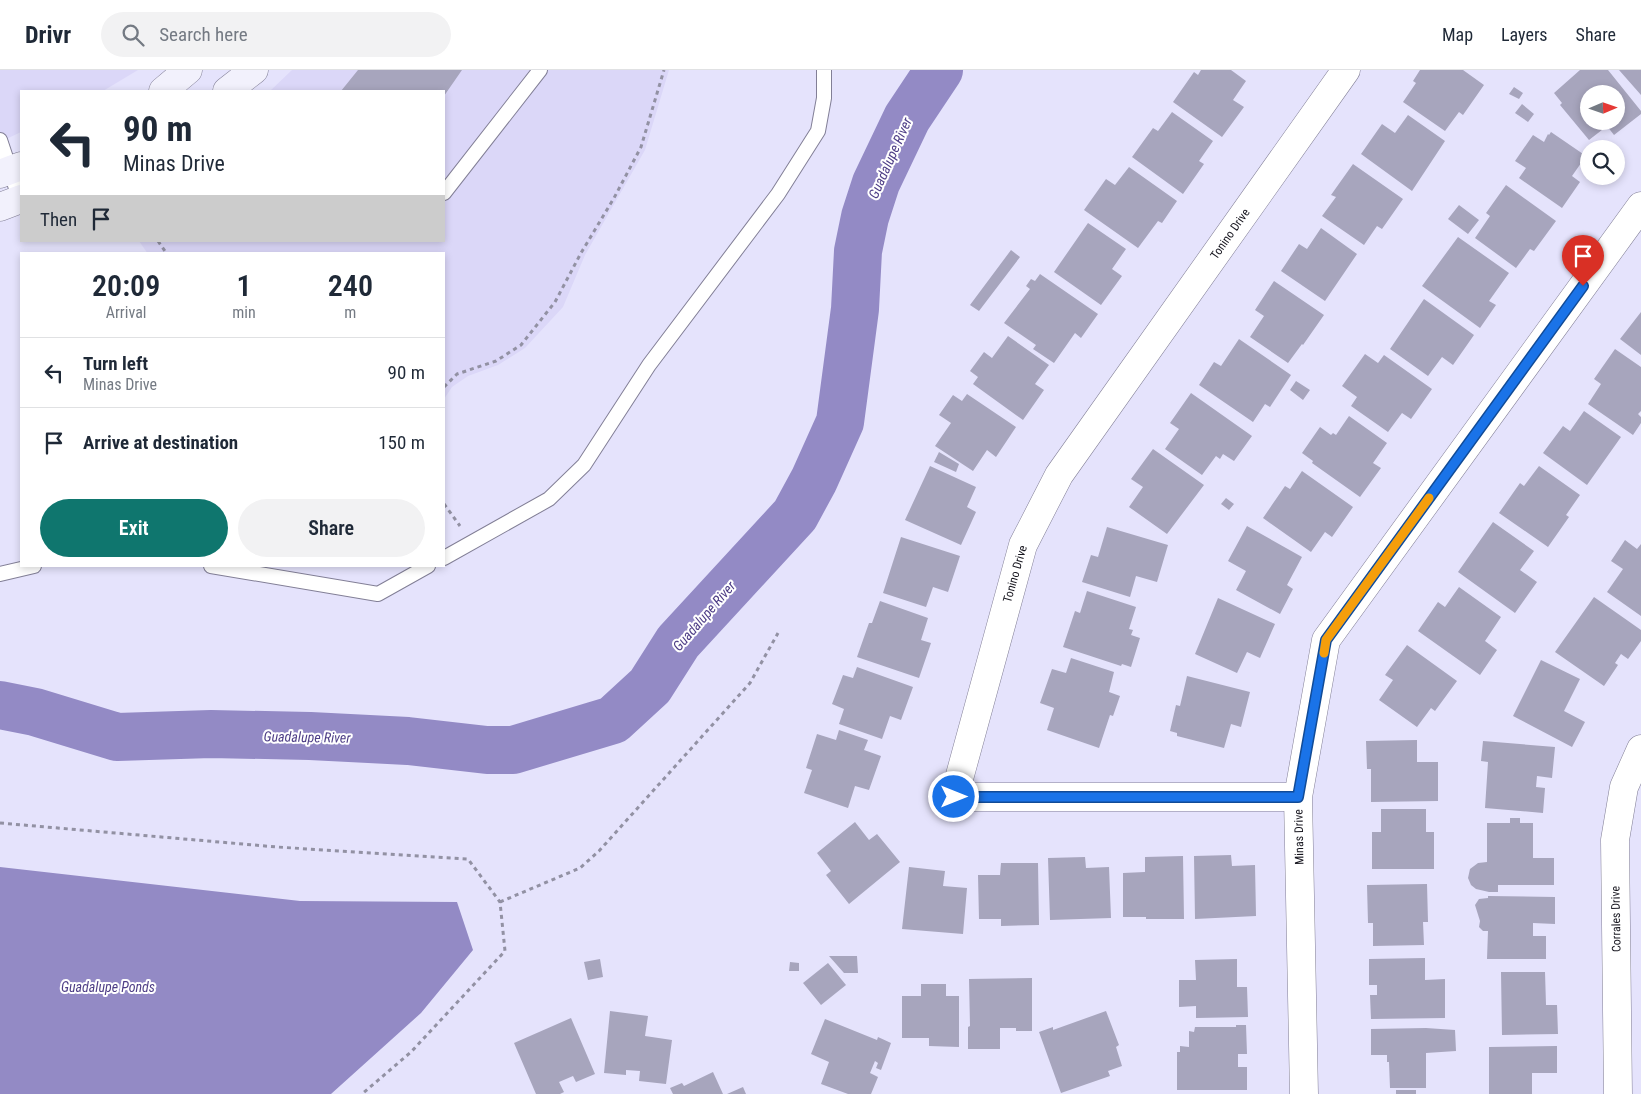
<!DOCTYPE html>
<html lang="en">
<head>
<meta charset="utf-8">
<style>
	:root { --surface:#fff; --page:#f2f2f3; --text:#1f2937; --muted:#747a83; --line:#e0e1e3; --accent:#0f766e }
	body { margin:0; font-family:"Roboto Condensed",sans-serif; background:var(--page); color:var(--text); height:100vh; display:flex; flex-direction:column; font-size:19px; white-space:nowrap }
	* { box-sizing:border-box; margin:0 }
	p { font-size:16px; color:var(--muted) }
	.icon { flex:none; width:28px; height:28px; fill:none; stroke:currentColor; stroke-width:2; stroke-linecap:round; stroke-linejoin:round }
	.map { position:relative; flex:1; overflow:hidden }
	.panel { position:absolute; left:20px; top:182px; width:425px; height:315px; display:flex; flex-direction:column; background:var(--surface); border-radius:0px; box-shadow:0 2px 8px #0003 }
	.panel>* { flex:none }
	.banner { position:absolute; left:20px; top:20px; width:425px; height:152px; border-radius:0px; box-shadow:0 2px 8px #0003; background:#fff; color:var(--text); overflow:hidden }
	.needle { width:32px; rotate:88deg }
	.fabs { position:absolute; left:1580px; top:15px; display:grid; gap:10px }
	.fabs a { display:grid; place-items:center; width:45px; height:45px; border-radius:50%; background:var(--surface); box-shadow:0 2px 8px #0003; font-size:25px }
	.pin { position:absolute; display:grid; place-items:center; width:42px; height:42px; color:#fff; margin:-51px -21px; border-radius:50% 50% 50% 0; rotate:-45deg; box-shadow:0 0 5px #0007 }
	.pin .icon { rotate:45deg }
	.me { position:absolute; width:55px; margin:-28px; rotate:90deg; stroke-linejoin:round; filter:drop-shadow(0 0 4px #0008) }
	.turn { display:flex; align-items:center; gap:18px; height:105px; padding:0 20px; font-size:22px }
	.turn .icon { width:65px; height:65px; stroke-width:2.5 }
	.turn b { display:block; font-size:35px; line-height:42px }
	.then { display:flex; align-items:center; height:48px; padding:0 20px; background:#0003; gap:10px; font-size:19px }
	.eta { display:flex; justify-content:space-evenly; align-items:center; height:85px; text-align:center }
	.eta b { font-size:30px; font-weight:600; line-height:35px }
	.cta { display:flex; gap:10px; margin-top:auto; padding:10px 20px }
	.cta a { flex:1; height:58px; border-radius:30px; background:var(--accent); color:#fff; font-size:20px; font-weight:600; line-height:58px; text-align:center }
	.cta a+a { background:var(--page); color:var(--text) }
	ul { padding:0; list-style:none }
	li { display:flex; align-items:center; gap:15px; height:70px; padding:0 20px; border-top:1px solid var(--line) }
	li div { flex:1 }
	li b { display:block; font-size:19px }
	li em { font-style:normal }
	header { display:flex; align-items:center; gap:30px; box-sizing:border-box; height:70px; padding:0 25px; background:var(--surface); border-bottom:1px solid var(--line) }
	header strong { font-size:24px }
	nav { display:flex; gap:28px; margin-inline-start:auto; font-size:18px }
	.search { width:350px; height:45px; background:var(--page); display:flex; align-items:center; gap:12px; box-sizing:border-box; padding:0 18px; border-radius:28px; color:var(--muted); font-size:19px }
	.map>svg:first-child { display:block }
</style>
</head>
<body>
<header>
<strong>Drivr</strong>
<div class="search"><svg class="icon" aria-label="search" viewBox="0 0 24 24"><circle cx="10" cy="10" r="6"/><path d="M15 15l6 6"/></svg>Search here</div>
<nav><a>Map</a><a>Layers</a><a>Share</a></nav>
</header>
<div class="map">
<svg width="1641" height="1024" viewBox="0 0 1641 1024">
	<rect width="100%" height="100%" fill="#e5e3fc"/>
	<!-- built -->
	<path fill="#dbd7f8" d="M0 0H138L103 21H21V62L0 72Z
		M292 0H669L645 80 585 185 563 237 525 278 498 295 468 306 452 317 444 329V184H148L139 171H444V21H270Z"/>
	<!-- water -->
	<path fill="#938ac5" d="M0 797 300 831 457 832 473 880 421 943 331 1024H0Z"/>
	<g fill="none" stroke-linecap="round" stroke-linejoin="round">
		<!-- river -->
		<path stroke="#938ac5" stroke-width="48" d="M0 635 35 642 117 667 211 664 310 666 408 671 487 680H513L613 650 650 616 678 572 795 445 814 410 840 352 855 239 858 181 865 147 876 113 907 48 939 0"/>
	</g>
	<!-- building -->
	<path fill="#a7a5bd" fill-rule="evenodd" d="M358 0H462L444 26V21H341Z
		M1201 0H1231L1246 11 1233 30 1244 37 1222 67 1173 32 1194 2 1198 5Z
		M1420 0H1463L1484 15 1463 45 1459 42 1445 61 1403 32 1416 13 1413 11Z
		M1580 0H1608L1641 41V44L1614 65 1607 56 1589 70 1560 35 1562 33 1554 23ZM1589 24H1616V51H1589Z
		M1619 0H1641V25Z
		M1514 17 1523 23 1519 29 1509 24Z
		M1522 34 1534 44 1528 52 1515 43Z
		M1172 42 1213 71 1199 91 1204 94 1183 124 1132 87 1153 58 1158 61Z
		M1408 45 1445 71 1412 121 1361 84 1382 54 1395 63Z
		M1551 62 1586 86 1572 106 1580 112 1562 138 1519 108 1526 98 1515 91 1533 65 1544 72 1548 64 1549 65Z
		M1353 94 1403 129 1382 159 1377 156 1364 175 1322 146 1336 127 1331 125Z
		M1129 97 1177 131 1162 153 1158 151 1138 178 1084 140 1106 109 1115 115Z
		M1506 115 1556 151 1534 181 1530 179 1516 198 1475 168 1490 146 1486 143Z
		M1459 135 1479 150 1468 164 1448 149Z
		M1088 153 1126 179 1112 199 1122 206 1101 235 1054 202Z
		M1321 158 1357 184 1325 231 1281 201 1299 174 1307 179Z
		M1458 167 1509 203 1489 231 1496 235 1480 258 1422 216Z
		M1011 180 1020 187 979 241 970 235Z
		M1040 204 1098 244 1081 268 1075 263 1054 293 1033 279 1036 275 1004 253 1030 219 1026 216 1031 209 1035 211Z
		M1274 211 1324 245 1303 275 1302 274 1288 293 1250 267 1264 246 1255 240Z
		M1424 229 1474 265 1453 295 1442 287 1428 306 1390 279Z
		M1641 242V285L1620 269Z
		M1008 266 1049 295 1035 314 1044 320 1023 350 973 314 978 307 970 301 984 282 992 288Z
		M1239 269 1291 305 1270 337 1265 334 1253 352 1199 315 1214 292 1221 296Z
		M1615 279 1641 297V341L1638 344 1641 347V353L1633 365 1588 334 1601 314 1594 309Z
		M1365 284 1378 293 1384 285 1432 319 1411 349 1402 343 1388 362 1351 336 1357 327 1342 316Z
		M1296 311 1310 320 1303 330 1290 320Z
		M1191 323 1252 366 1234 391 1223 384 1220 389 1216 386 1202 405 1165 379 1179 359 1170 353Z
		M967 324 1016 357 996 387 987 380 973 401 935 376 951 353 939 345 953 325 962 331Z
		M1584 341 1621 367 1587 415 1543 383 1563 356 1570 361Z
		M1349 346 1387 373 1373 393 1381 398 1360 427 1312 393 1313 391 1302 383 1320 357 1331 365 1333 363 1336 365Z
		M1153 379 1204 415 1167 464 1129 437 1143 417 1131 409Z
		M939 382 959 394 956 402 934 392Z
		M930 396 976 417 967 437 976 442 961 475 905 450Z
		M1539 396 1580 425 1566 445 1569 447 1548 477 1499 443 1520 413 1524 416Z
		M1302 401 1353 437 1332 467 1325 462 1311 482 1263 448 1285 416 1290 419Z
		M1226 428 1234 434 1229 440 1221 434Z
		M1493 452 1534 481 1520 500 1537 512 1515 543 1458 502Z
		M1247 456 1302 487 1287 515 1293 519 1280 544 1236 520 1246 501 1228 491Z
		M1107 457 1168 475 1157 512 1136 506 1130 527 1082 512 1091 485 1098 487Z
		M901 467 960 486 948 522 933 517 926 537 883 523Z
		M1625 470 1637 479 1641 474V546L1607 522 1623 499 1611 491Z
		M1459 517 1501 547 1485 571 1497 580 1480 605 1418 561 1438 532 1445 537Z
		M1087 521 1136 537 1129 559 1133 560 1131 565 1140 568 1131 597 1122 594 1121 596 1063 577 1075 541 1080 543Z
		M1594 527 1641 560V571L1628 589 1621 584 1615 593 1618 595 1604 616 1555 582Z
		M1218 528 1275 554 1260 588 1247 582 1237 603 1195 584Z
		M880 531 928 548 921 570 931 573 919 608 857 587 869 553H872Z
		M1407 575 1457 611 1435 641 1431 638 1417 657 1379 630 1393 610 1385 605Z
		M1071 588 1114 602 1109 622 1120 626 1113 646 1110 645 1099 678 1047 660 1054 638 1040 633 1052 599 1066 603Z
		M1541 590 1580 609 1564 641 1585 652 1572 677 1513 646Z
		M857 597 913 617 901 650 890 646 882 669 839 654 844 639 832 634 843 605 853 608Z
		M1187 606 1250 622 1241 657 1231 654 1224 678 1177 666V663L1170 661 1176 635 1180 636Z
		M839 660 868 670 864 680 881 686 869 720 855 716 848 738 804 723 812 700 806 698 817 664 836 670Z
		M1417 670V692H1438V731L1371 732V699H1367L1366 671Z
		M1483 671 1555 677 1552 708 1537 706 1536 717 1545 718 1543 743 1485 738 1488 692 1481 691Z
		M1381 739H1426V762H1434V799H1372V762H1381Z
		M1510 748H1520V753H1533V788H1554V815H1498V822H1489L1476 819 1471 815 1468 808 1470 799 1478 793 1487 792V753H1510Z
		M855 752 869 770 877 764 900 792 849 834 826 805 831 801 817 783Z
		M1231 785 1232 796 1255 795 1256 846 1195 849 1194 786Z
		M1183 786 1184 849H1146V847H1123V803L1145 802V787Z
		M1085 787 1086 798 1109 797 1111 848 1050 850 1048 788Z
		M1001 793H1038L1039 855 1001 856V849H979L978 805H1000Z
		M909 797 945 801 943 816 967 818 963 864 902 859Z
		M1427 814 1428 852H1423L1424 875 1373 876V853H1368L1367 815Z
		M1488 826 1555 827V854L1533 853V866H1546V889H1487L1488 861H1483L1479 857 1480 851 1475 835 1479 829 1488 828Z
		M829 886H857L858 903H844Z
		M1425 888V910L1445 909V948L1371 949 1370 925H1377V915H1369V889Z
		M600 889 603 907 588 910 584 892Z
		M1237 889V917H1247L1248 947 1196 948V936L1179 937V910H1196L1195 890Z
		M790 892 799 893V901H789Z
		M828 893 846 915 821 935 803 913Z
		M1501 902H1545L1546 935H1557L1558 964 1502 965Z
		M1032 908V961H1016V958H1000V979H968V957L970 956 969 909Z
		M921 914H946V926H959V977L929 976V968H902V926H921Z
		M610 941 648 946 645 966 672 970 666 1014 639 1011 640 1001 626 1000V1005L604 1003Z
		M1106 941 1119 975 1116 977 1122 996 1108 1001 1110 1006 1061 1023 1039 962 1053 957V960Z
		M571 948 595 1004 576 1012 573 1006 559 1012 564 1022 560 1024H536L514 973Z
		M825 949 877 970 878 967 891 973 881 1000 876 998 878 993 875 991 870 1003 878 1007 871 1024H848L821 1014 829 992 811 984Z
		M1236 955H1246L1247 984H1238V997H1247V1020H1177V982H1180V976L1189 977V961L1194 962 1195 957H1236Z
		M1426 958 1455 960 1456 981 1426 983V1018H1390L1389 992H1387V985H1371V959Z
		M1557 976V1003H1532V1024H1489V977Z
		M713 1002 723 1024H673L670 1018 682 1013 684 1016Z
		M743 1017 746 1024H727Z
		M1396 1020H1416V1024H1396Z"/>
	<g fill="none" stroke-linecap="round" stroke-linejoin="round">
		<!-- lane casing -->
		<g stroke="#827f96" stroke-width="16">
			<path id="lane" d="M0 70 20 130
				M444 123 540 0
				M444 488 549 429 584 395 649 295 778 124 818 61 824 28V0
				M211 496 378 524 428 496
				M0 504 34 496"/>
		</g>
		<!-- street casing -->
		<g stroke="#827f96" stroke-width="29">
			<path id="street" d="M1298 727H954L1023 475 1059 405 1346 0
				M1304 1024 1298 727 1326 570 1641 136
				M1618 1024 1615 770 1624 717 1641 679"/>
		</g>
		<!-- secondary casing -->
		<g stroke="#827f96" stroke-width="29">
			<path id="secondary" d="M163 21 188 0
				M227 21 254 0
				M0 104 21 96
				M0 137 21 129"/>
		</g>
		<!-- path -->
		<path stroke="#9291a3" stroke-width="3" stroke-dasharray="4 4" stroke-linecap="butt" d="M158 171 167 184
			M444 317 457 304 496 291 521 275 555 232 581 183 614 128 641 77 664 0
			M444 434 460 456
			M0 753 277 777 468 789 500 832 505 881 411 982 362 1024
			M500 832 580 798 599 781 750 613 778 563"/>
		<!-- lane -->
		<use href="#lane" stroke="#fff" stroke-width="14"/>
		<!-- street -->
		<use href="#street" stroke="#fff" stroke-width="28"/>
		<!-- secondary -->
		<use href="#secondary" stroke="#f2f1fc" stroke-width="28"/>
	</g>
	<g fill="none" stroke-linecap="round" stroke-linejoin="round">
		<!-- route casing -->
		<g stroke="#114b97" stroke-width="12">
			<path id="route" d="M954 727H1298L1326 570 1583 216"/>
		</g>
		<!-- route -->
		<use href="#route" stroke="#1a73e8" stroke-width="9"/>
		<!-- slow -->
		<path stroke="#f59e0b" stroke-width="9" d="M1324 583 1326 570 1429 428"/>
	</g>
	<g text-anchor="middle" stroke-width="4" stroke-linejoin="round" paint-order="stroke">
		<!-- street labels -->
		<g font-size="12" fill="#17161f" stroke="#fff">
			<text transform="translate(1230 164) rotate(-55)" y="4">Tonino Drive</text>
			<text transform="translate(1015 504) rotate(-74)" y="4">Tonino Drive</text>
			<text transform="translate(1299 767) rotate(-91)" y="4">Minas Drive</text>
			<text transform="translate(1616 849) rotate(-91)" y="4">Corrales Drive</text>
		</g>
		<!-- water labels -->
		<g font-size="14" font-style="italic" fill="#4d3d86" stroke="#fff">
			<text transform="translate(890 88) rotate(-66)" y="5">Guadalupe River</text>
			<text transform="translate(704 546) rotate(-49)" y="5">Guadalupe River</text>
			<text transform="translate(307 667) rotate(1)" y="5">Guadalupe River</text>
			<text x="108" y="922">Guadalupe Ponds</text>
		</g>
	</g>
</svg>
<div class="fabs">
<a><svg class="needle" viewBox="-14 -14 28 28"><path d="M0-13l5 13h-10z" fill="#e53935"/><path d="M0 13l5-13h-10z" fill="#747a83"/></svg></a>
<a><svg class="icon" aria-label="search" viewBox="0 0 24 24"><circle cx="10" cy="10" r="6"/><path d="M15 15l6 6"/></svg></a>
</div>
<div class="pin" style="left:1583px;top:216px;background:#d93025"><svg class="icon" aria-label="arrive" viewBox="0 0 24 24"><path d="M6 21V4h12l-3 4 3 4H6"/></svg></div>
<svg class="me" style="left:954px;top:727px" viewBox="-20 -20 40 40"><circle r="17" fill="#1a73e8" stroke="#fff" stroke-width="3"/><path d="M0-11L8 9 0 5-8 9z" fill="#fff"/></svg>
<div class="banner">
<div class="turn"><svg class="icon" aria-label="left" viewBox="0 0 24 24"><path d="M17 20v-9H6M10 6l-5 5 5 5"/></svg><div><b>90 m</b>Minas Drive</div></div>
<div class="then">Then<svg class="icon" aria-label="arrive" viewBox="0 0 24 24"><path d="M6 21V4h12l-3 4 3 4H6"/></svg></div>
</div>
<section class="panel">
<div class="eta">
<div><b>20:09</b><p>Arrival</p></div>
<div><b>1</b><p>min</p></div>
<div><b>240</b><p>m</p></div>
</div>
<ul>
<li><svg class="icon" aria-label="left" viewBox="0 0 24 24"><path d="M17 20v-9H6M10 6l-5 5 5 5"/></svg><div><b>Turn left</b><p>Minas Drive</p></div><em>90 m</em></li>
<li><svg class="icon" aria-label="arrive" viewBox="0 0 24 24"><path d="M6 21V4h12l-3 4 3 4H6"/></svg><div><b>Arrive at destination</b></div><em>150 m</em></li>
</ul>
<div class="cta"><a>Exit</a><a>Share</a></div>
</section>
</div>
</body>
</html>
